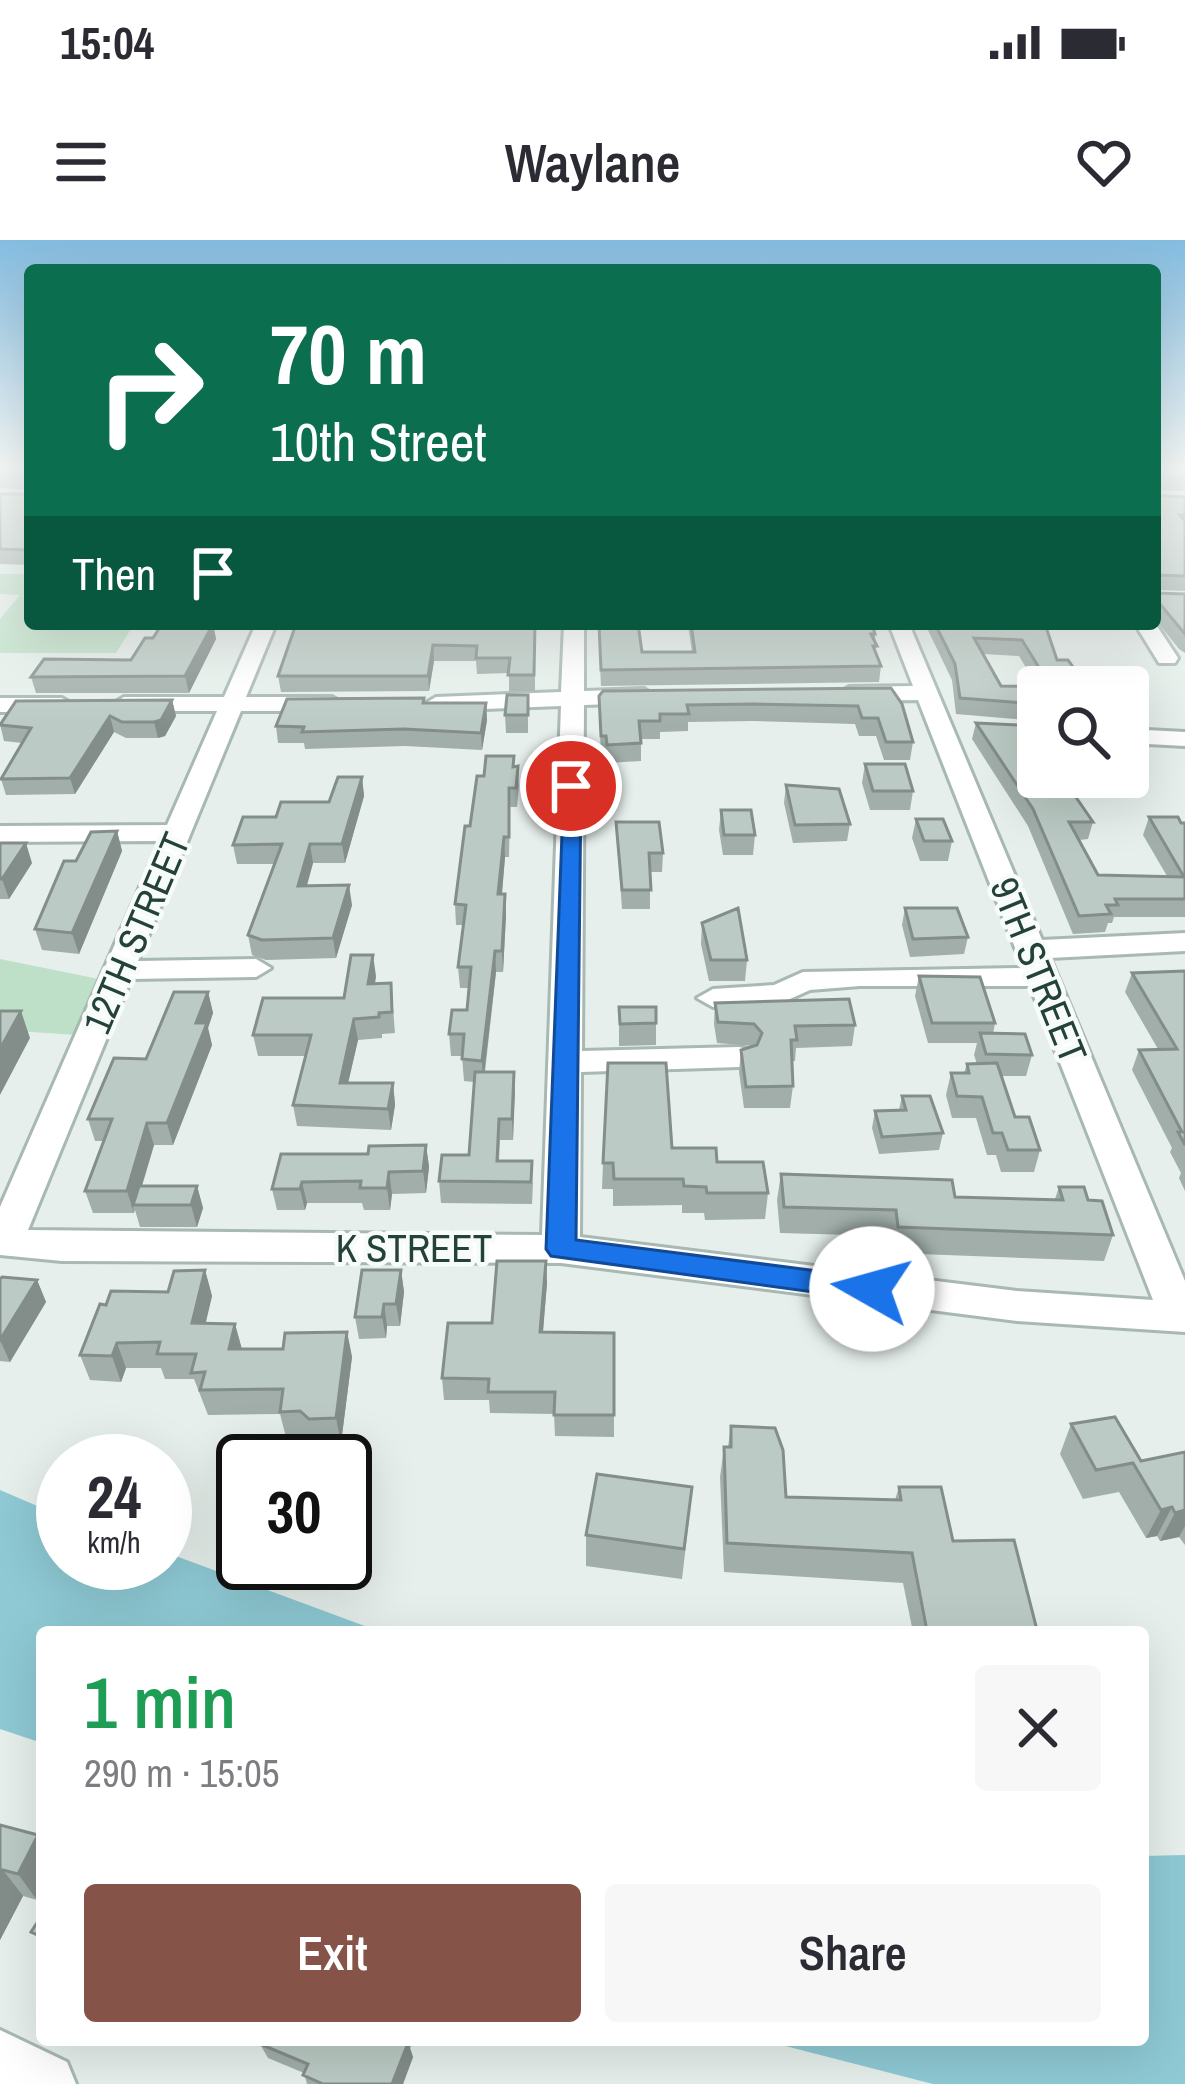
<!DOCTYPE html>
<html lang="en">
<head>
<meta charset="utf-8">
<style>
	:root { --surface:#fff; --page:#f7f7f7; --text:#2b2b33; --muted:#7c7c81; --accent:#855347 }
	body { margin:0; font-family:"Archivo Narrow",sans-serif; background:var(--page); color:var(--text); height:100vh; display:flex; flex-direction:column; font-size:45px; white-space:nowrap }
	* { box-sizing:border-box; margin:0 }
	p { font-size:39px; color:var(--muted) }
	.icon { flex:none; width:66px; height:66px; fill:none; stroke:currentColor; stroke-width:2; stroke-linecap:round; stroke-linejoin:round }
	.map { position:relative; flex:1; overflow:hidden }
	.panel { position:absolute; left:36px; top:1386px; width:1113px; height:420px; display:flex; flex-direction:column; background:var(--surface); border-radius:12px; box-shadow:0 12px 48px #0002 }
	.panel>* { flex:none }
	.guide { position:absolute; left:24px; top:24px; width:1137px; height:366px; border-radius:12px; box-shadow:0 12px 48px #0002; background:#0b6e4f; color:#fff; overflow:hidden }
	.tools { position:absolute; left:1017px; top:426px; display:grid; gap:24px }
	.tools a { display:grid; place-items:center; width:132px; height:132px; border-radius:12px; background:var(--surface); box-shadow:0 12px 48px #0002; font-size:60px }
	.speed { position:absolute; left:36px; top:1194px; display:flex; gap:24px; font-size:60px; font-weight:700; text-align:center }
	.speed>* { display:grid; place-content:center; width:156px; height:156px; border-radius:50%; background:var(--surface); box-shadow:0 12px 48px #0002; line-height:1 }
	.speed small { font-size:30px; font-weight:400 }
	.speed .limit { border:6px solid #111; border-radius:18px; background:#fff; color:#111 }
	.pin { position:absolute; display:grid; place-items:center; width:102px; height:102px; color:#fff; margin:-51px; border:6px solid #fff; border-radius:50%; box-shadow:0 3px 12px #0007 }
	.me { position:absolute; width:132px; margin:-66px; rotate:277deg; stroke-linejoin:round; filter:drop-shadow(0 0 9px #0008) }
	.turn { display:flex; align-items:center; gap:42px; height:252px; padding:0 48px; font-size:54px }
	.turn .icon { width:156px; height:156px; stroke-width:2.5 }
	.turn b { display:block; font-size:84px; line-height:102px }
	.then { display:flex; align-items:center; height:114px; padding:0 48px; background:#0003; gap:24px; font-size:45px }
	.round { display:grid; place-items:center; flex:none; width:126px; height:126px; border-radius:12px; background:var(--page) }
	.headline { display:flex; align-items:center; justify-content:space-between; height:204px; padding:0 48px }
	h1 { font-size:72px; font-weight:600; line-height:90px; color:#1e9e55 }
	.button { display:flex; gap:24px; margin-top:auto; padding:24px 48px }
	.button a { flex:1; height:138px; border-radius:12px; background:var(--accent); color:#fff; font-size:48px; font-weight:600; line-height:138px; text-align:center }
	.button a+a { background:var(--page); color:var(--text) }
	.status { display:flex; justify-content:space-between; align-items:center; height:84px; padding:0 60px; background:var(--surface); direction:ltr }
	.status svg { height:33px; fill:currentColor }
	header { display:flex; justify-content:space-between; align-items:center; height:156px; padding:0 48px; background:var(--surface); font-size:54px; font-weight:600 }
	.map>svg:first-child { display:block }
</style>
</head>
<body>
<div class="status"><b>15:04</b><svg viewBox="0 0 49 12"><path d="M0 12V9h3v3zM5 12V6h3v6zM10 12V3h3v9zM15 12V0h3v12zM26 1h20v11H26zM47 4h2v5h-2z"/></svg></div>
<header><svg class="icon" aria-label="menu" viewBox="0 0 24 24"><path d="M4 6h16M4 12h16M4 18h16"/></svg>Waylane<svg class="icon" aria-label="heart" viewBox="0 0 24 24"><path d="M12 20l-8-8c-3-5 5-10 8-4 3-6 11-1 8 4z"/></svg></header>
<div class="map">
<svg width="1185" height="1844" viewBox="0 0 1185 1844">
	<rect width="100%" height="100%" fill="#e6efeb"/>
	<!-- green -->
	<path fill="#bfe0c8" d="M0 334H30V384H134L116 413H0V379L20 355 0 354Z
		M0 719 99 739 78 795 0 790Z"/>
	<!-- water -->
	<path fill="#8ec9d4" d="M0 1250 63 1277V1323H165V1312L381 1392H42V1503L0 1489Z
		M1185 1615V1844H933L762 1800H1143V1616Z"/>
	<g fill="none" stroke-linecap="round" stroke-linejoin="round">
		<!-- minor casing -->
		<g stroke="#a8b8b2" stroke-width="6">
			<path id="minor" d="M1155 383 1178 418 1175 423H1159L1135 384Z
				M256 384H276L246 457H332L344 464 332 471H241L138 721 256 719 271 728 256 737 131 739 28 990 542 995 561 466 436 471 424 464 436 457 561 452 564 384H584V451L644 449 655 456 644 463 584 465 582 811 739 807 751 810 756 817 751 824 739 827 581 832 580 997 1017 1051 1153 1060 1030 746H860L810 750 781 763 713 767 697 758 713 749 774 745 803 732 1023 728 918 460 849 461 838 454 849 447 913 446 889 384H909L1042 700 1185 693V711L1050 718 1185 1041V1092L1017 1081 561 1023 62 1021 0 1015V967L160 601 0 602V586L167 585 217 471H124L112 464 124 457H224Z
				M0 458H62L74 465 62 472H0Z
				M1128 489 1185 492V506L1128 503Z
				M0 1790 67 1822 76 1844H0Z"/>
		</g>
		<!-- minor -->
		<use href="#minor" fill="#fff" fill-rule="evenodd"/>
	</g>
	<!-- wall -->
	<path fill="#a1aea9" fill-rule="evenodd" d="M0 227H30V250L0 248Z
		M1155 227H1185V251L1155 250Z
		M30 250V325L0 324V254H26Z
		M1155 251V255L1185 257V351L1156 350V353L1185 354V413L1179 409 1155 379Z
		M213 384 216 399 189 453H36L31 437 131 420 153 398Z
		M535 384V451H509V433L477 434 476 421H434L429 451 281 452 278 436Z
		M598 384 642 412H692L688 384H872L875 394 876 412 881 426 879 442 601 446Z
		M925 384H1045L1057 420 1087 447H1038V481L956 474 952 440ZM983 414 1019 416 1037 446H1001Z
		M891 448 913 502 910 520H884L876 496H859L855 484 752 481 688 482V491L660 492V499H641V521L606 523V514H601L599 473Z
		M528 455V493H506L505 475Z
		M424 458V463H486L487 480 482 510 405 506 305 509 304 503H278L276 486Z
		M172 460 176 476 165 496 158 498H126L114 492 75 554 6 555 1 539 22 503 4 501 0 484Z
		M976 483 1038 537H1091L1062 538 1093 582 1088 599 1079 600 1098 635 1167 636 1143 595 1149 577 1185 583V677H1114L1112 683H1108L1105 692 1073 694 1028 586 972 499Z
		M514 516V527L518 526 519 546 517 567H510L509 617H505L502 654 506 675 503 732H496L485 832H514L513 900H500L499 921 533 943 532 964 441 963 439 941 469 915 474 842 464 841 462 816H451L449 794 467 770 469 748H460L458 727 463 685H456L455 664 470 586 484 536Z
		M865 524 913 551 910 570H870L862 543Z
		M362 537 364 556 345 623H313L307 646 352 665 336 718 266 720 252 715 248 695 274 624H237L233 605 276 577 329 562Z
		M786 545 850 584 847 601 793 603 784 563Z
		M721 570 755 595 753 615H723L719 590Z
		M916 579 952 601 948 621H920L912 598Z
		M616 582 663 613 662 632H650V669H622Z
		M117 591 122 611 79 714 42 710 35 689 76 621Z
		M0 603 32 623 9 659H0Z
		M905 668 968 697 964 714 910 717 902 685Z
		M702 683 747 720 745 741H709L701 704Z
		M1185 731V951L1179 938 1181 933 1170 912 1172 908 1132 830 1139 810 1158 809 1125 752 1132 733Z
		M376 736 375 744 391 743 395 793 382 794V798L358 800 348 843H393L395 865 391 890 297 886 293 865 306 816H258L253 795 344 758Z
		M919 736 995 783 993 794 1032 815 1026 836H1002L1015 877 1040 910 1034 932H1001L996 915H987L976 878H952L946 855 951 833H964L967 824H977L974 815 977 803H928L915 756Z
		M208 752 213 773 208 788 212 805 173 905H154L142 946H197L203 968 197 987H140L135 970 134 973H93L85 951 104 901H95L88 879Z
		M715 763 855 785 852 806 796 808 795 821H792L793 846 790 868H744L739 832 741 810 753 806 717 803 714 784Z
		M619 767H656V805L619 806Z
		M902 856 943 893 939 910 879 914 872 888 875 871 899 870Z
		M426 905 429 927 426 953 392 954 390 970H364L362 963H307L305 970H277L272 949 368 914Z
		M672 908 717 922 768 953 765 979 705 980 704 973H682V965L613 966V949H602L603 923Z
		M781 934 955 957 1055 959 1059 947 1088 960 1113 995 1104 1021 893 1013 890 996 780 993 777 960Z
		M546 1021 547 1043 543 1092 614 1093V1197L555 1196 554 1174 490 1173 489 1160H444L442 1138Z
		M205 1030 212 1056 205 1083 235 1084 242 1109H283L347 1092 352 1117 341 1203H315L306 1196 286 1197 280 1174 208 1175 194 1139H165L161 1128H126L121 1142 90 1140 80 1115 106 1065 168 1052Z
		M401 1030 404 1052 400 1086H387L386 1098 359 1099 355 1077Z
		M0 1039 37 1040 46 1062 10 1122 0 1121Z
		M1071 1184 1141 1221 1185 1212V1305L1179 1297 1160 1301 1157 1296 1146 1298 1119 1252 1083 1259 1060 1214Z
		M731 1186 786 1257 895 1260 899 1247 953 1301 1037 1390V1392H913L903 1343 724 1332 720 1237 724 1207H728Z
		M689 1279 682 1339 586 1326V1295Z
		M0 1585 38 1595 42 1601V1651L37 1660 23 1656 0 1700Z
		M261 1800H413L410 1808 413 1817 403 1844H307L304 1833 268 1818 260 1804Z"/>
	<!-- shaded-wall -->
	<path fill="#838d89" d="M213 384 216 399 189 453 185 436Z
		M433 405 434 421 429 451 428 436Z
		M172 460 176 476 165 496 158 498 154 482Z
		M486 463 487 480 482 510 481 493Z
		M110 476 114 492 75 554 70 538Z
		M362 537 364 556 345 623 342 604Z
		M117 591 122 611 79 714 72 693Z
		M504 597 505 617 500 675 498 654Z
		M26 603 32 623 9 659 2 639Z
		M310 604 313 623 301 665 298 646Z
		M349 645 352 665 336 718 333 698Z
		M505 654 506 675 503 732 502 711Z
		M495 711 496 732 483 843 482 821Z
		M373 715 376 736 371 765 368 744Z
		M208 752 213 773 208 788 212 805 173 905 167 883 196 783Z
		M21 771 30 798 0 855V809Z
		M354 779 358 800 343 865 340 843Z
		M514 832 515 853 513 900 512 879Z
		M393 843 395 865 391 890 388 869Z
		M147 883 154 905 136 965H133L134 973 127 951Z
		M426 905 429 927 426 953 423 931Z
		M389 932 392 954 390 970 387 948Z
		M302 942 307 963 305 970 300 949Z
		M197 946 203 968 197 987 191 965Z
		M546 1021 547 1043 541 1114 540 1092Z
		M205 1030 212 1056 200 1108 192 1083Z
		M401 1030 404 1052 400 1086 396 1064Z
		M37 1040 46 1062 10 1122 0 1100Z
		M384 1064 387 1086 386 1098 382 1077Z
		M235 1084 242 1110 229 1109Z
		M347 1092 352 1117 341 1203 336 1178Z
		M117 1103 126 1128 121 1142 112 1116Z
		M1172 1267 1157 1296 1146 1298 1161 1270Z
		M1185 1270V1286L1179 1297 1160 1301 1175 1273Z
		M38 1595 42 1601V1651L37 1660 18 1634Z
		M3 1630 23 1656 0 1700V1635Z
		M403 1800H413L410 1808 413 1817 403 1844H392Z"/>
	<!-- building -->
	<path fill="#bbcac4" stroke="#838d89" stroke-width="3" d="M0 227H30V240V236L0 235Z
		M1155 227H1185V238L1159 237 1155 241Z
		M30 250V310L0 309V254H26Z
		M1155 251V255L1185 257V275H1180L1185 281V336L1156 335V353L1185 354V394L1155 358Z
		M162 384H213L185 436 31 437 44 419 131 420 145 398H153Z
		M296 384H535L534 435H508L510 418H476L477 406 433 405 428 436H278Z
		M599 384H638L642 412H695L691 384H872L875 394H871L877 406H873L881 426 601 430Z
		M935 384H1045L1057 420H1068L1087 447H1051L1022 400 974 398 1001 446 1050 447H1038V464L960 458 955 424Z
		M891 448 902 464 913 502H886L878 478H862L858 466 753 464 687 465 689 474H660V481H639L641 503 607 505 606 496H601L599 456 603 451Z
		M507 455H528V475H505Z
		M424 458 423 463H486L481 493 404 489 302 492 304 487 276 486 287 459Z
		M172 460 161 480 154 482H122L110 476 70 538 1 539 31 488 0 485 16 461Z
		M976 483 1038 486V537H1062L1093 582H1069L1098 635 1184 637 1149 577H1178L1181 583H1185V659H1115L1118 665H1106L1111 674 1079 676 1033 569Z
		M486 516H514L513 527 518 526 516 548H509V597H504L498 654H505L502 711H495L482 821 462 819 464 794H449L452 770H467L471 727H458L466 665 455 664 465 586H470L477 536H484Z
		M865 524H905L913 551H873Z
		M338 537H362L342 604H310L298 646 349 645 333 698 262 700 248 695 282 604 233 605 243 577H276L281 562H329Z
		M786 545 839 549 850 584 795 585Z
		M721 570H751L755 595H724Z
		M916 579H943L952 601H924Z
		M616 582H659L663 613H649L651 650H622Z
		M117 591 72 693 35 689 64 621H76L91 592Z
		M0 603H26L2 639H0Z
		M738 668 747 720H711L702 683Z
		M905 668H957L968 697 913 699Z
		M351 715H373L368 744 391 743 392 772 379 773V777L354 779 340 843H393L388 869 293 865 311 795H253L263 758H344Z
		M1185 731V905L1178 892H1182L1139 810 1177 809 1132 733Z
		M919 736 980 737 995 783H932Z
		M174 752H208L196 783H207L167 883H147L127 951H85L112 879H88L114 818 146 819Z
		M849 759 855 785 795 786 797 800H791L793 846 746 847 741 810 757 805 762 793 754 784 718 782 715 763Z
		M619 767H656V783L620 784Z
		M0 771H21L0 809Z
		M980 793 1025 794 1032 815 986 814Z
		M608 823H666L672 908H716L717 922H763L768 953H707L706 947 684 946 683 939H614L613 923H603Z
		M997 823 1015 877H1029L1040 910H1008L1002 893H993L982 857 957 856 951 833H969L967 824Z
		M475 832H514L512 879H499L497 921H532L531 942 439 941 442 915H469Z
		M902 856H930L943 893 882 897 875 871 906 870Z
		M426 905 423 931 389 932 387 948H360L361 941 302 942 300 949H272L281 914H368L369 906Z
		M781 934 952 940 955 957 1063 960 1059 947H1084L1088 960 1102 961 1113 995 898 987 896 970 784 967Z
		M139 946H197L191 965H133Z
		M497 1021H546L540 1092 614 1093V1175H554L555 1152H488L489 1139 442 1138 448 1083H492Z
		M205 1030 192 1083 235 1084 229 1109H283L285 1093 347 1092 336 1178 309 1179 300 1171 280 1172 283 1149 200 1150 205 1132 191 1133 196 1114H157L160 1102 117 1103 112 1116 80 1115 100 1064 106 1065 111 1051 168 1052 174 1031Z
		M362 1030H401L396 1064H384L382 1077H355Z
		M2 1037 37 1040 0 1100V1039Z
		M1115 1177 1141 1221 1185 1212V1270L1175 1273 1172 1267 1161 1270 1133 1223 1096 1230 1071 1184Z
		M731 1186 775 1188 783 1210 786 1257 901 1260 899 1247H941L953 1301 1014 1300 1037 1390 927 1391 912 1313 727 1303 724 1207H731Z
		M597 1234 692 1247 684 1309 586 1295Z
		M0 1585 38 1595 18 1634 3 1630 0 1635Z
		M42 1675V1697L31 1692Z
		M261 1800H403L408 1803 392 1844H323L303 1835 308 1824 260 1804Z"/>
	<!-- sky -->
	<linearGradient id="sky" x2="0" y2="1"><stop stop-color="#84bce0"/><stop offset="0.47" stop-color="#f4f8f6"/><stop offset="1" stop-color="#f4f8f6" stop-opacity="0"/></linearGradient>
	<rect width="1185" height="485" fill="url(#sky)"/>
	<!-- route -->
	<path fill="#1a73e8" stroke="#114b97" stroke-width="3" d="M564 542 581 546 576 1000 872 1038 882 1041 887 1049 882 1057 872 1060 551 1016 546 1009Z"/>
	<g text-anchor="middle" stroke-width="9" stroke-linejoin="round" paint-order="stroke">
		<!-- street labels -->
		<g font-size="39" fill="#24423a" stroke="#f7fbf9">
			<text transform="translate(136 693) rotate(-67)" y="14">12TH STREET</text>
			<text transform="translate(1039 730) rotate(68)" y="14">9TH STREET</text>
			<text x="414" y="1022">K STREET</text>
		</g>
	</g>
</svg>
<div class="tools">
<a><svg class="icon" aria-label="search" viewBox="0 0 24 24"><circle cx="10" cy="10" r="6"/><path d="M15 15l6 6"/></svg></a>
</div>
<div class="speed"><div>24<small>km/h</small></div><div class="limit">30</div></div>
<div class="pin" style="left:571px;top:546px;background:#d93025"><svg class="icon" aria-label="arrive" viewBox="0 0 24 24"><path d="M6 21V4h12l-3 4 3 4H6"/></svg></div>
<svg class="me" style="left:872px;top:1049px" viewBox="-20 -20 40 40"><circle r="19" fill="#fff"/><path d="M0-13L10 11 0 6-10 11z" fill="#1a73e8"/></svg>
<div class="guide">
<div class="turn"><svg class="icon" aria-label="right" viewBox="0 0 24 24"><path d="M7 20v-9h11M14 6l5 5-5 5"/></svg><div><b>70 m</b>10th Street</div></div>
<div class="then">Then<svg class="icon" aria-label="arrive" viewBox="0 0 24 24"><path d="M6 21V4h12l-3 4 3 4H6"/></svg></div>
</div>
<section class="panel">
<div class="headline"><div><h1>1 min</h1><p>290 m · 15:05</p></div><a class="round"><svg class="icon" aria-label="close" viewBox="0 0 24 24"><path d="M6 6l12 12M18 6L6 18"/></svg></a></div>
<div class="button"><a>Exit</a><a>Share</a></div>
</section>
</div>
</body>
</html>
